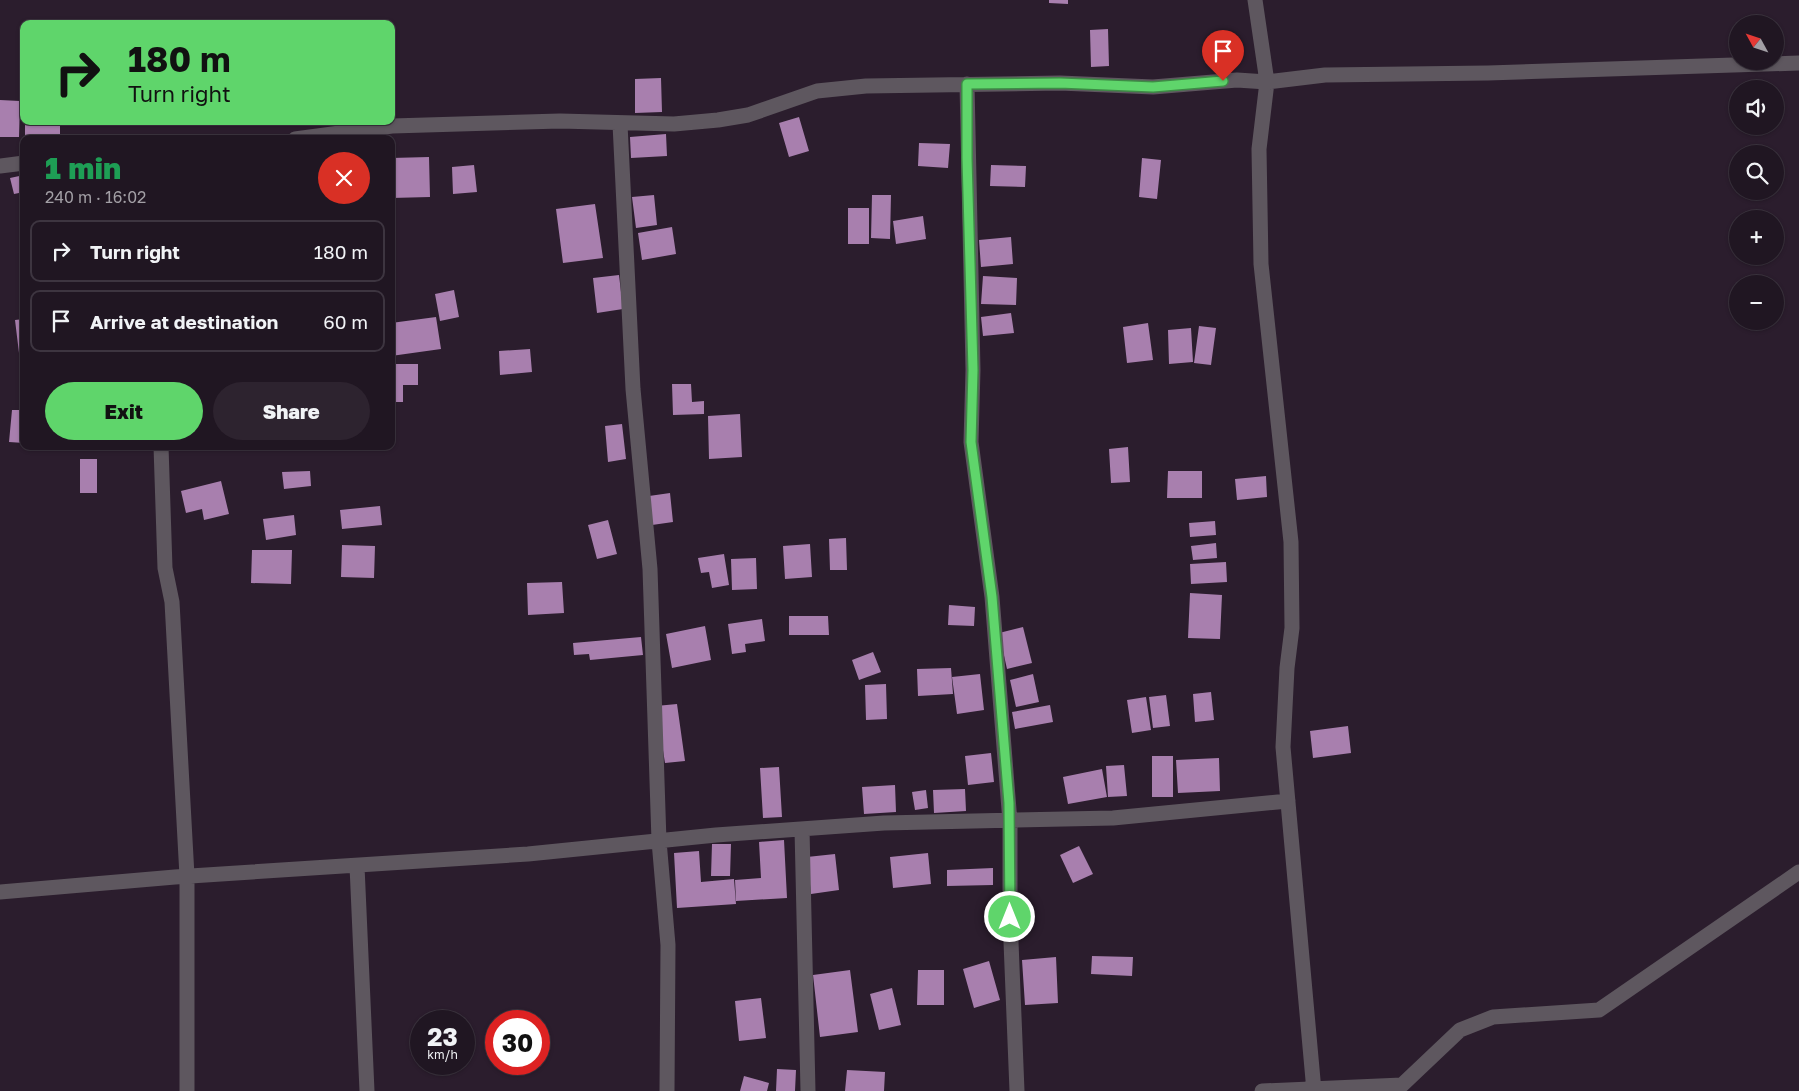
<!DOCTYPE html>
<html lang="en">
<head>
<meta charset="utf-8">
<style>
	:root { --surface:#201622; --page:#2d232f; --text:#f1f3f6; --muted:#a29fa5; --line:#3d3540; --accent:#5fd56b }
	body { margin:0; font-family:"Golos Text",sans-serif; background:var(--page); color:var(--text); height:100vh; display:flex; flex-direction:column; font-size:19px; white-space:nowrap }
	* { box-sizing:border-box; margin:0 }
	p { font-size:16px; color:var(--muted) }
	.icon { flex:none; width:28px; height:28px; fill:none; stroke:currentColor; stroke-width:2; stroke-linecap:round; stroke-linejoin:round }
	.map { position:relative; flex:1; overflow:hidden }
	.sheet { position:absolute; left:20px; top:135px; width:375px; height:315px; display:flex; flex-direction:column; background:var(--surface); border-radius:10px; box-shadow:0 1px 4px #0004,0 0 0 1px var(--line) }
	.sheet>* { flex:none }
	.top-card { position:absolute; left:20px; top:20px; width:375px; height:105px; border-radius:10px; box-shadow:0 1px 4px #0004,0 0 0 1px var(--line); background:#5fd56b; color:#111; overflow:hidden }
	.needle { width:32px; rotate:310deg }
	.buttons { position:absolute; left:1729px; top:15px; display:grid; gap:10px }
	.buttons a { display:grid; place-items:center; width:55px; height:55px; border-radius:50%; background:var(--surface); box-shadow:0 1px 4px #0004,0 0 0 1px var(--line); font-size:25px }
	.speed { position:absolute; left:410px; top:1010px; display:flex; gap:10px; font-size:25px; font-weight:700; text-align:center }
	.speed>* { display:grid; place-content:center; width:65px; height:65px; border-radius:50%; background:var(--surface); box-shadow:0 1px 4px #0004,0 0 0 1px var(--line); line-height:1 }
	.speed small { font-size:12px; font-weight:400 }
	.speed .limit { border:8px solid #d22; background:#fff; color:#111 }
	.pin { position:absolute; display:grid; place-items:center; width:42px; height:42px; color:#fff; margin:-51px -21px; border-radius:50% 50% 50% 0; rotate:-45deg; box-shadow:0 0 5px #0007 }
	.pin .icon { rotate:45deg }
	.me { position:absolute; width:55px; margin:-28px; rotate:0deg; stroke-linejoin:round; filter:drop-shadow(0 0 4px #0008) }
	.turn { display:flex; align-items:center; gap:18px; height:105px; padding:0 25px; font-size:22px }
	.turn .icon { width:65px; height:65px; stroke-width:2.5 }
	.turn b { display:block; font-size:35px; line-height:42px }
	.round { display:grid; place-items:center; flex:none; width:52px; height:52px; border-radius:26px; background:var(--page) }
	.summary { display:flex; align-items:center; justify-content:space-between; height:85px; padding:0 25px }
	h1 { font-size:30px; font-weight:800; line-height:38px; color:#1e9e55 }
	.action { display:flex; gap:10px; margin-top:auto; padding:10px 25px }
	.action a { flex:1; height:58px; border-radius:30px; background:var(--accent); color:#111; font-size:20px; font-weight:800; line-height:58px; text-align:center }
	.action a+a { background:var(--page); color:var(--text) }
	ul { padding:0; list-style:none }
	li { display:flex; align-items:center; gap:15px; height:62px; margin:0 10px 8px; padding:0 15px; border:2px solid var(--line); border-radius:10px }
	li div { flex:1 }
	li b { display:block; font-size:19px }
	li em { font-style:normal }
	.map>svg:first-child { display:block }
</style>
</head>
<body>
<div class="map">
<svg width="1799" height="1091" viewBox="0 0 1799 1091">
	<rect width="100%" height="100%" fill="#2b1d2d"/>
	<!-- building -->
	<path fill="#a87fae" d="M1049 0H1068V4L1049 3Z
		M1108 29 1109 66 1091 67 1090 30Z
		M661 78 662 112 635 113V79Z
		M0 100 20 101 19 137H0Z
		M799 117 809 151 789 157 779 123Z
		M25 121H60V139H25Z
		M666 134 667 156 631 158 630 137Z
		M919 143 950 144 948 168 918 166Z
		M429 157 430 197 391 198V158Z
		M1142 158 1161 160 1157 199 1139 197Z
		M474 165 477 192 453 194 452 167Z
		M991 165 1026 166 1025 187 990 186Z
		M24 175V192L14 194 10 178Z
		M654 195 657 225 636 228 632 197Z
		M872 195H891L890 239 871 238Z
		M595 204 603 258 563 263 556 209Z
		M848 208H869V244H848Z
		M923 216 926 239 896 244 893 221Z
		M672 227 676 254 642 260 638 233Z
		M1011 237 1013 264 981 267 979 240Z
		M619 275 623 309 597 313 593 278Z
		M983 276 1017 278 1016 305 981 304Z
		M454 290 459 317 440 321 435 294Z
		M1011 313 1014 333 983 336 981 317Z
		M436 317 441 349 391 356V323Z
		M24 319V353H19L15 320Z
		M1148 323 1153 360 1127 363 1123 327Z
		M1199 326 1216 328 1211 365 1194 363Z
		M1191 328 1193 362 1169 364 1168 330Z
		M530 349 532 372 500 375 499 351Z
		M391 364H418V385H403V402H391Z
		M672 384H691L692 402 704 401V414L673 415Z
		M12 410H24V443L9 442Z
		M740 414 742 457 709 459 708 416Z
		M622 424 626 459 608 462 605 426Z
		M1128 447 1130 482 1111 483 1109 449Z
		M80 459H97V493H80Z
		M310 471 311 486 284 489 282 472Z
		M1168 471H1202V498H1167Z
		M1266 476 1267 497 1237 500 1235 479Z
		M221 481 229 514 204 520 202 509 186 513 181 491Z
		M670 493 673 522 652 525 649 496Z
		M380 506 382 525 342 529 340 510Z
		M294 515 296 535 266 540 263 519Z
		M608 520 617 554 597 559 588 525Z
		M1215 521 1216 535 1190 537 1189 523Z
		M846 538 847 570H830L829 539Z
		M1216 543 1217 558 1193 560 1191 546Z
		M810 544 812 577 785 579 783 546Z
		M342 545 375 546 374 578 341 577Z
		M252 550H292L291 584 251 583Z
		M724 554 729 585 712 588 709 572 701 573 698 558Z
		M756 558 757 589 732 590 731 559Z
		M1226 562 1227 582 1191 584 1190 564Z
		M562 582 564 613 528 615 527 583Z
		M1190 593 1222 595 1220 639 1188 638Z
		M949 605 975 607 974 626 948 625Z
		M789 616H828L829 635H789Z
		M762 619 765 641 745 644 746 652 732 654 728 624Z
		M705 626 711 660 672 668 666 634Z
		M1023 627 1032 663 1007 669 999 633Z
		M641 637 643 655 590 660 589 654 574 655 573 643Z
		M873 652 881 672 859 680 852 660Z
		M951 668 953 694 918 696 917 669Z
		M980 674 984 710 957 714 952 677Z
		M1033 674 1039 702 1016 707 1010 680Z
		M886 684 887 719 866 720 865 685Z
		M1211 692 1214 720 1195 722 1193 694Z
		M1166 695 1170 726 1153 728 1149 697Z
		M1146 697 1151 730 1132 733 1127 700Z
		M677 704 685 761 665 763 656 706Z
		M1050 705 1053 722 1015 729 1012 712Z
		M1348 726 1351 753 1313 758 1310 731Z
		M991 753 994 782 968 785 965 756Z
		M1152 756H1173V797H1152Z
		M1219 758 1220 791 1178 793 1176 760Z
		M1124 765 1127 796 1108 797 1106 766Z
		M779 767 782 817 763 818 760 768Z
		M1102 769 1107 797 1068 804 1063 777Z
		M895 785 896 812 864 814 862 787Z
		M965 789 966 811 934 813 933 790Z
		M926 790 928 808 915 810 912 792Z
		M784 840 787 898 736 901 735 880 761 878 759 842Z
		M712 844H731L730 876H711Z
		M1079 846 1093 874 1073 883 1060 855Z
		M699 851 701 882 734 879 736 904 677 908 674 853Z
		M928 853 931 884 893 888 890 857Z
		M835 854 839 890 811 894 807 857Z
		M993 868V885L947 886V870Z
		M1092 956 1133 957 1132 976 1091 974Z
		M1056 957 1058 1003 1025 1005 1022 960Z
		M989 961 1000 1000 974 1008 963 969Z
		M850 970 858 1032 820 1037 813 975Z
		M918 970H944V1005H917Z
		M892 988 901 1025 879 1030 870 994Z
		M761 998 766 1038 739 1041 735 1001Z
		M777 1069 796 1070 795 1091H776Z
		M847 1070 885 1072 884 1091H845Z
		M744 1076 769 1083 767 1091H740Z"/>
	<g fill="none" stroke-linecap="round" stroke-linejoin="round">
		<!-- minor -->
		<path stroke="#5e575f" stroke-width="15" d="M1255 0 1267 82 1259 149 1261 264 1291 542 1292 628 1287 668 1283 747 1314 1091
			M967 84 973 370 971 442 992 597 1010 822V917L1017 1091
			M620 124 633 389 650 569 659 841 668 945 667 1091
			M295 139 392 126 560 121 674 124 718 120 748 115 817 91 866 86 1060 83 1153 87 1237 80 1267 82 1325 75 1488 73 1799 63
			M0 166 24 163
			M161 446 165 568 172 602 187 876V1091
			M802 829 808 1091
			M357 866 367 1091
			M0 892 175 877 528 854 716 835 884 823 1113 818 1288 801
			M1262 1091 1402 1085 1460 1030 1493 1017 1599 1010 1799 872"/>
	</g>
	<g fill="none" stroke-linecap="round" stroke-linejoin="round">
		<!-- route casing -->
		<g stroke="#3e8a46" stroke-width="12">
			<path id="route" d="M1010 917 1009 803 992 597 971 442 973 370 967 158V84L1060 83 1153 87 1223 81"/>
		</g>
		<!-- route -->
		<use href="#route" stroke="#5fd56b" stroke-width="9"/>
	</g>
</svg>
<div class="buttons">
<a><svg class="needle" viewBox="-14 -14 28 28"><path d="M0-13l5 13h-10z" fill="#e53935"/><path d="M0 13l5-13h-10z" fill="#a29fa5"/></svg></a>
<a><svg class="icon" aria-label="sound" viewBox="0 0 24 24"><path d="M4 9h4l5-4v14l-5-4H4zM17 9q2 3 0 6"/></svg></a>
<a><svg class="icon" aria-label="search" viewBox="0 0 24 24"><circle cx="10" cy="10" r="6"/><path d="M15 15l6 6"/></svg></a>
<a>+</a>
<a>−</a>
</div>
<div class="speed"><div>23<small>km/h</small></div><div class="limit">30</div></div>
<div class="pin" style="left:1223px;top:81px;background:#d93025"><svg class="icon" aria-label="arrive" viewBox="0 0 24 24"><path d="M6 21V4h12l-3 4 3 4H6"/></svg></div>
<svg class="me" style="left:1010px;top:917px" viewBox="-20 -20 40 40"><circle r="17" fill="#5fd56b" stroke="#fff" stroke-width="3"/><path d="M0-11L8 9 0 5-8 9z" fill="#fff"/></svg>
<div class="top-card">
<div class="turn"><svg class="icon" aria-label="right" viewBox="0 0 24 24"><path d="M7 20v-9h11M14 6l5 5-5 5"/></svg><div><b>180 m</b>Turn right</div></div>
</div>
<section class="sheet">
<div class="summary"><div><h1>1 min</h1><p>240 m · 16:02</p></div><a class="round" style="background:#d93025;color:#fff"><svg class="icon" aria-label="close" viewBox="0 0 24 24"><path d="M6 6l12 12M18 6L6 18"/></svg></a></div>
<ul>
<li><svg class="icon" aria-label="right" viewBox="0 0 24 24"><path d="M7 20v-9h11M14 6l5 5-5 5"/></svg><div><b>Turn right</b></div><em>180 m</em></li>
<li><svg class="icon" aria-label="arrive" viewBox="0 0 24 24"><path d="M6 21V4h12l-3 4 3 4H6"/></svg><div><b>Arrive at destination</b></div><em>60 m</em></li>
</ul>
<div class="action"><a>Exit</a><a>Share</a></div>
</section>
</div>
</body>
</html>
